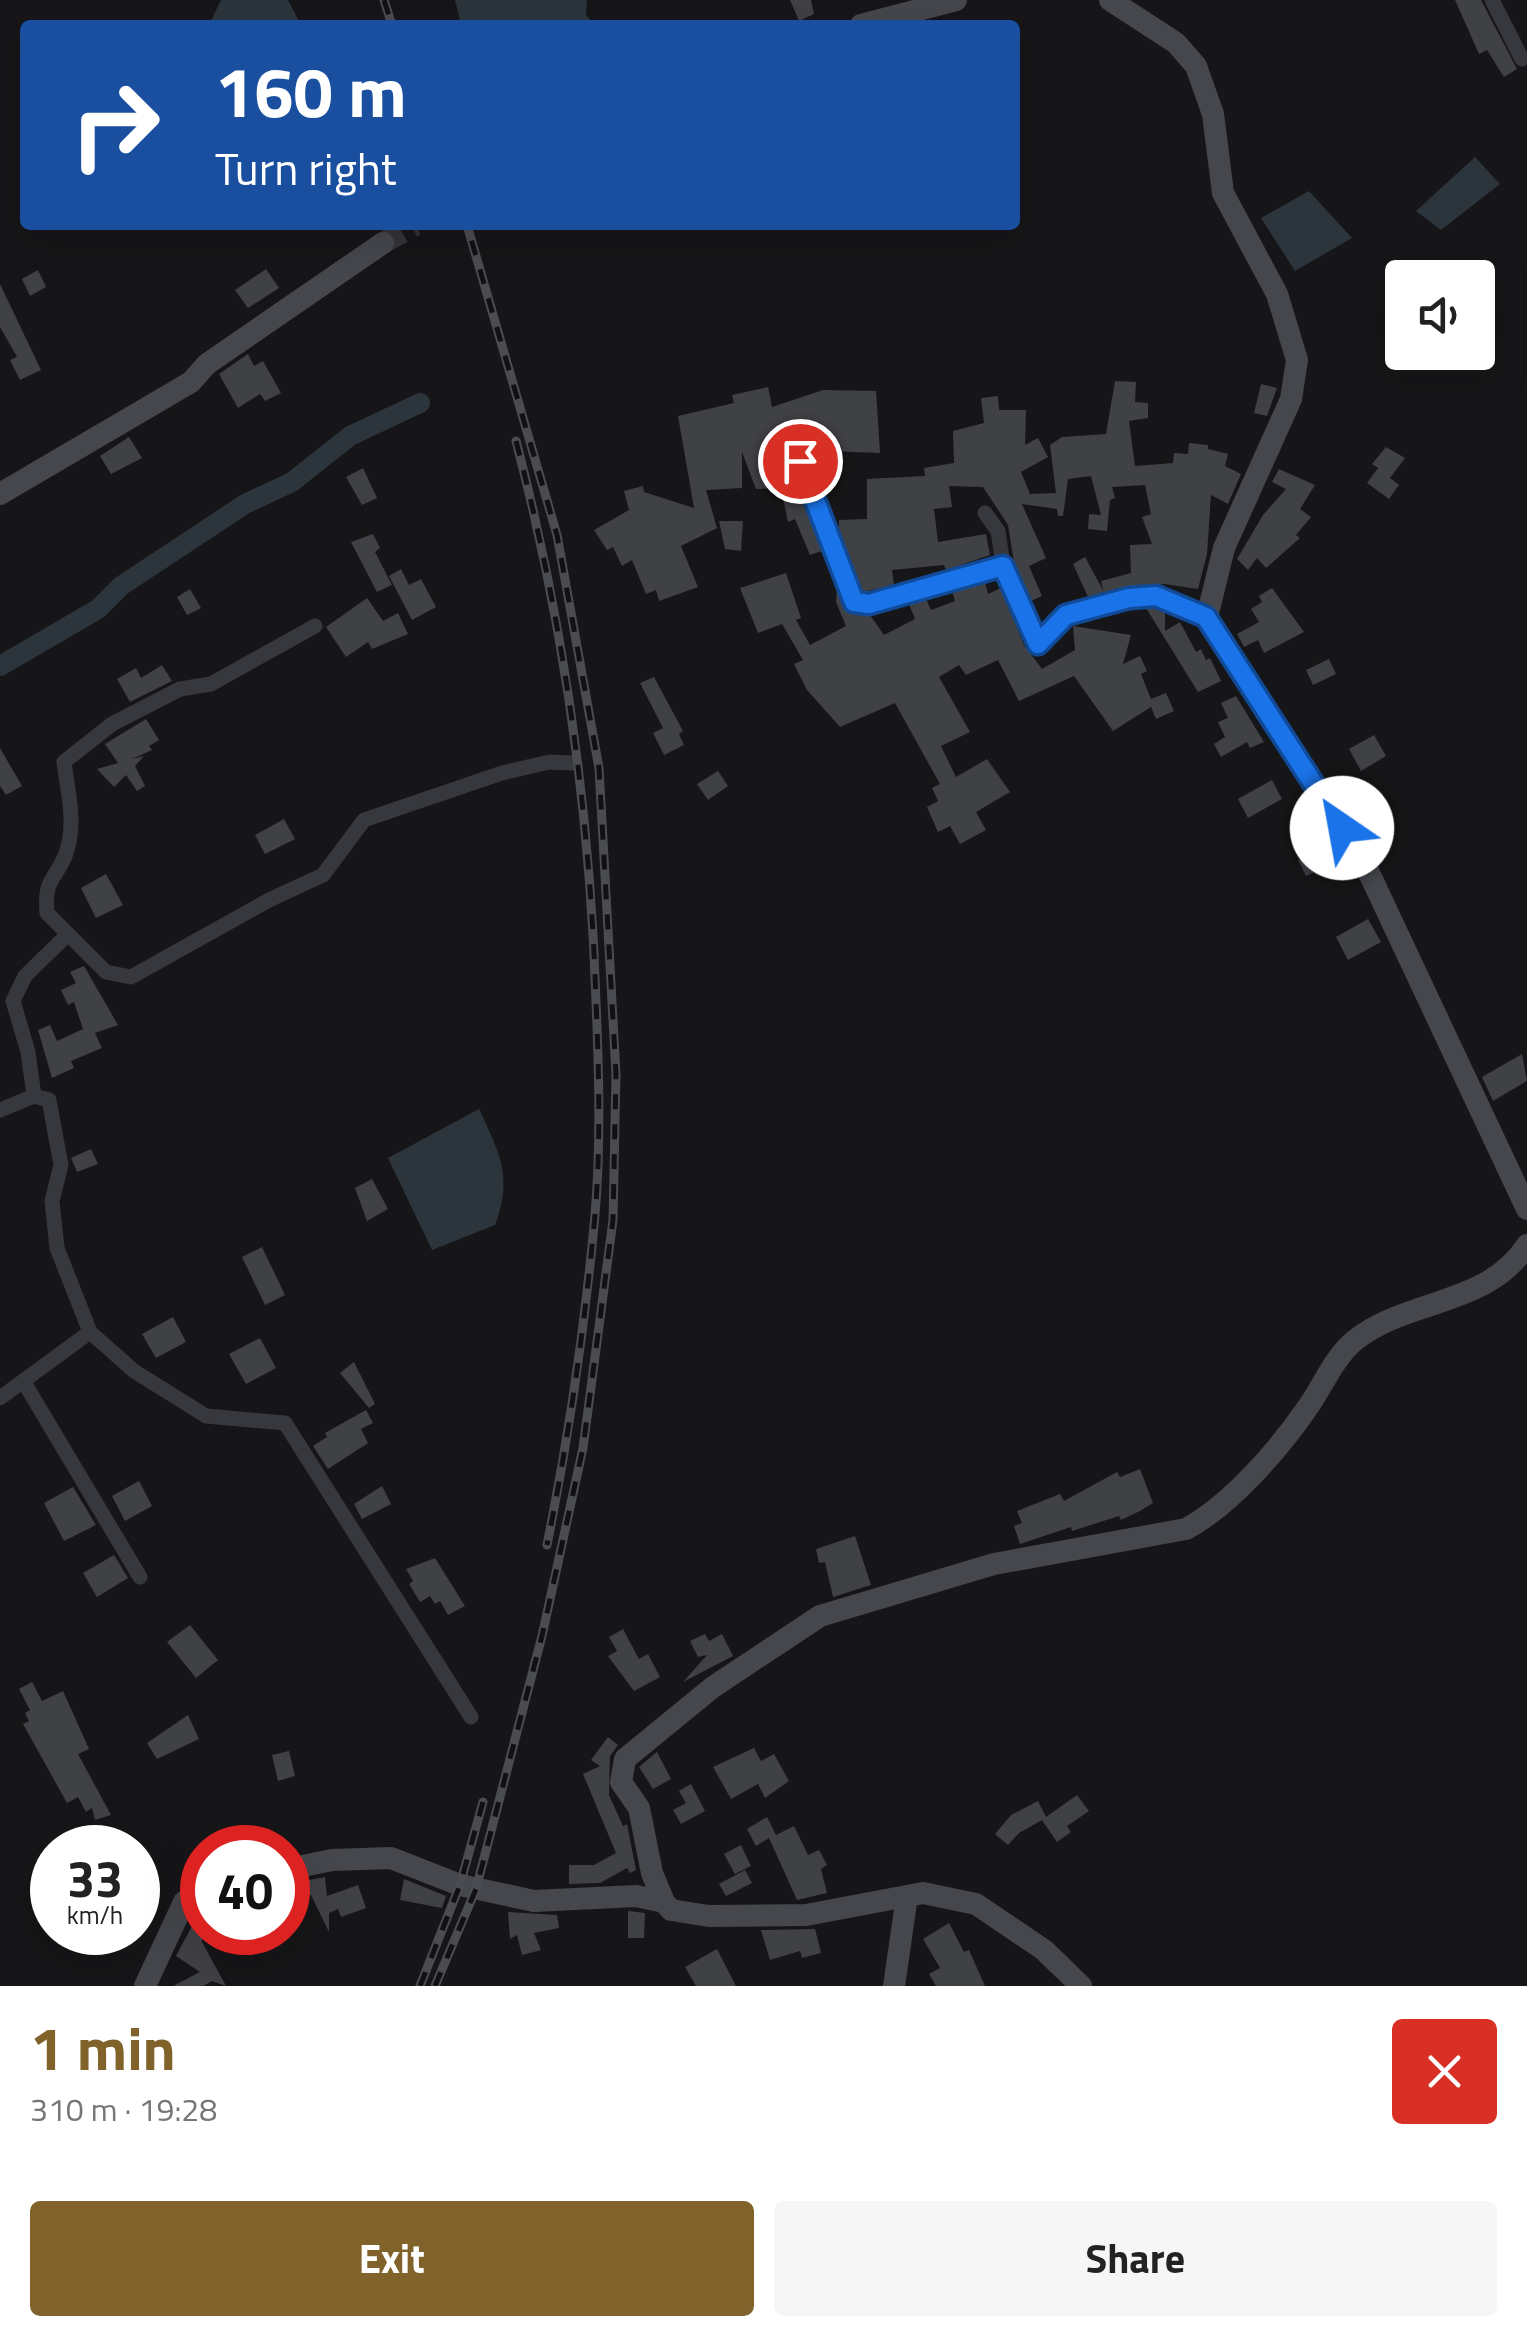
<!DOCTYPE html>
<html lang="en">
<head>
<meta charset="utf-8">
<style>
	:root { --surface:#fff; --page:#f6f6f6; --text:#222; --muted:#767676; --accent:#80622a }
	body { margin:0; font-family:"Titillium Web",sans-serif; background:var(--page); color:var(--text); height:100vh; display:flex; flex-direction:column; font-size:38px; white-space:nowrap }
	* { box-sizing:border-box; margin:0 }
	p { font-size:32px; color:var(--muted) }
	.icon { flex:none; width:55px; height:55px; fill:none; stroke:currentColor; stroke-width:2; stroke-linecap:round; stroke-linejoin:round }
	.map { position:relative; height:1986px; overflow:hidden }
	.sheet { display:flex; flex-direction:column; background:var(--surface); flex:1 }
	.sheet>* { flex:none }
	.banner { position:absolute; left:20px; top:20px; width:1000px; height:210px; border-radius:10px; box-shadow:0 10px 40px #0002; background:#1a4fa0; color:#fff; overflow:hidden }
	.fabs { position:absolute; left:1385px; top:260px; display:grid; gap:20px }
	.fabs a { display:grid; place-items:center; width:110px; height:110px; border-radius:10px; background:var(--surface); box-shadow:0 10px 40px #0002; font-size:50px }
	.speed { position:absolute; left:30px; top:1825px; display:flex; gap:20px; font-size:50px; font-weight:700; text-align:center }
	.speed>* { display:grid; place-content:center; width:130px; height:130px; border-radius:50%; background:var(--surface); box-shadow:0 10px 40px #0002; line-height:1 }
	.speed small { font-size:25px; font-weight:400 }
	.speed .limit { border:15px solid #d22; background:#fff; color:#111 }
	.pin { position:absolute; display:grid; place-items:center; width:85px; height:85px; color:#fff; margin:-42px; border:5px solid #fff; border-radius:50%; box-shadow:0 2px 10px #0007 }
	.me { position:absolute; width:110px; margin:-55px; rotate:327deg; stroke-linejoin:round; filter:drop-shadow(0 0 8px #0008) }
	.turn { display:flex; align-items:center; gap:35px; height:210px; padding:0 30px; font-size:45px }
	.turn .icon { width:130px; height:130px; stroke-width:2.5 }
	.turn b { display:block; font-size:70px; line-height:85px }
	.round { display:grid; place-items:center; flex:none; width:105px; height:105px; border-radius:10px; background:var(--page) }
	.summary { display:flex; align-items:center; justify-content:space-between; height:170px; padding:0 30px }
	h1 { font-size:60px; font-weight:700; line-height:75px; color:var(--accent) }
	.button { display:flex; gap:20px; margin-top:auto; padding:20px 30px }
	.button a { flex:1; height:115px; border-radius:10px; background:var(--accent); color:#fff; font-size:40px; font-weight:700; line-height:115px; text-align:center }
	.button a+a { background:var(--page); color:var(--text) }
	.map>svg:first-child { display:block }
</style>
</head>
<body>
<div class="map">
<svg width="1527" height="1986" viewBox="0 0 1527 1986">
	<rect width="100%" height="100%" fill="#161618"/>
	<!-- water -->
	<path fill="#2c353c" d="M221 0H288L301 25H209Z
		M455 0H587L586 15 595 25H461Z
		M1475 157 1500 184 1441 230 1416 211Z
		M1309 191 1352 238 1295 271 1261 218Z
		M479 1109C500 1154 513 1176 495 1225L432 1250 388 1158Z"/>
	<g fill="none" stroke-linecap="round" stroke-linejoin="round">
		<!-- canal -->
		<path stroke="#2c353c" stroke-width="20" d="M0 666 98 609 121 586 245 504 292 482 350 436 420 403"/>
	</g>
	<!-- building -->
	<path fill="#404145" d="M790 0H811L814 14 799 21Z
		M1455 0H1481L1517 69 1504 77 1487 50 1479 54Z
		M266 269 279 288 248 308 235 290Z
		M38 270 46 287 30 296 22 279Z
		M0 284 41 370 20 380 10 360 17 357 0 327Z
		M248 354 254 366 263 361 281 393 265 401 260 394 238 408 219 374Z
		M1115 381 1136 382 1135 402 1148 403V418L1129 421 1135 466 1173 463 1174 453 1188 454 1189 443 1208 445V449L1228 454 1225 466 1241 474 1228 504 1211 495 1207 554 1198 589 1164 584 1104 593 1101 581 1131 573 1130 545 1152 544 1142 517 1151 514 1145 485 1112 487 1115 498 1110 500 1107 531 1088 529 1089 514 1101 515 1091 476 1068 479 1063 516H1058L1057 509 1022 504 1046 558 1029 566 1042 596 1031 601 1014 562 1008 525 983 487 949 486 952 507 934 509 938 542 986 534 990 555 946 570 944 565 892 570 894 585 862 592 839 531V520L867 519V479L925 476 924 468 954 463 953 431 984 423 981 398 998 396 999 410H1026L1025 445 1038 438 1048 457 1021 472 1030 494 1056 493 1050 445 1062 437 1106 434Z
		M1261 384 1277 388 1267 416 1254 413Z
		M768 387 772 407 823 390 876 391 880 453 801 450 791 455 790 465 822 551 810 555 795 519 788 522 781 488 756 489 742 452V488L706 490 717 528 681 546 698 587 659 601 656 590 646 594 632 560 622 566 613 547 607 550 594 530 629 510 624 491 643 486 644 492 694 508 678 416 734 403 732 395Z
		M129 437 142 458 111 474 100 456Z
		M1386 447 1405 458 1390 478 1399 485 1389 499 1367 483 1378 468 1372 464Z
		M363 468 377 498 362 505 346 477Z
		M1279 469 1315 485 1300 509 1311 517 1296 535 1300 538 1266 568 1257 558 1248 570 1237 559 1263 515 1286 489 1272 482Z
		M719 521H743L741 551 725 549Z
		M373 534 380 548 375 552 392 585 377 592 351 542Z
		M1085 557 1104 592 1088 597 1073 564Z
		M401 569 409 585 421 579 436 607 412 620 389 576Z
		M786 573 801 618 796 620 810 645 846 626 836 602 837 588 846 610 870 615 884 635 915 619 909 604 926 599 931 610 955 601 952 591 985 582 988 594 1001 588 1024 645 1042 669 1075 650 1073 626 1131 635 1123 664 1140 656 1147 671 1141 674 1151 699 1166 693 1174 711 1156 719 1151 707 1113 731 1074 676 1019 701 998 660 966 675 959 665 939 677 970 732 941 746 956 777 987 759 1010 792 976 812 986 830 960 844 950 826 938 832 927 807 938 801 932 788 940 784 895 703 840 727 807 690 794 664 803 660 782 624 758 633 740 588Z
		M1272 588 1304 632 1264 653 1258 640 1244 647 1237 634 1259 622 1251 609 1262 602 1259 596Z
		M190 589 201 608 187 615 177 597Z
		M367 598 383 621 398 613 408 634 372 649 368 642 346 657 326 627Z
		M1154 607 1165 612V631L1180 622 1196 652 1201 649 1206 660 1210 658 1221 681 1198 692 1146 608Z
		M1329 659 1336 674 1313 685 1306 670Z
		M162 665 172 681 130 702 117 679 136 668 141 678Z
		M654 677 683 731 679 734 684 745 664 755 653 733 663 728 640 683Z
		M1236 696 1264 742 1250 748 1247 742 1221 757 1214 744 1225 737 1218 722 1228 718 1221 703Z
		M146 719 159 740 149 746 152 750 132 759 144 756 135 766 145 786 137 791 126 775 114 787 97 769 118 763 105 744Z
		M1374 735 1386 756 1361 771 1349 749Z
		M0 748 22 786 6 795 0 786Z
		M718 771 728 786 708 800 697 784Z
		M1272 780 1282 799 1248 818 1238 799Z
		M284 819 295 839 265 854 255 835Z
		M1323 849 1330 865 1306 876 1298 860Z
		M106 874 123 905 96 918 81 888Z
		M1368 919 1381 942 1348 960 1336 937Z
		M84 966 118 1025 95 1033 102 1048 71 1061 74 1068 52 1078 38 1030 50 1025 57 1041 83 1029 74 1002 68 1005 61 990 76 983 70 972Z
		M1522 1054 1527 1081 1493 1101 1482 1077Z
		M91 1149 98 1164 77 1172 71 1158Z
		M372 1179 388 1209 367 1221 355 1188Z
		M262 1247 285 1295 265 1305 242 1257Z
		M173 1317 186 1342 156 1358 142 1334Z
		M260 1338 276 1368 246 1384 229 1354Z
		M354 1362 375 1404 369 1408 340 1373Z
		M366 1410 373 1423 361 1429 368 1443 328 1469 313 1446 327 1437 325 1433Z
		M1140 1469 1153 1503 1140 1511 1121 1520 1119 1516 1072 1531 1071 1527 1020 1544 1014 1526 1022 1523 1017 1511 1060 1494 1064 1501 1117 1472 1120 1477Z
		M139 1481 152 1506 125 1521 112 1496Z
		M382 1486 391 1504 362 1519 354 1504Z
		M73 1487 96 1525 64 1541 44 1503Z
		M855 1536 871 1585 833 1597 825 1562 819 1563 816 1549Z
		M114 1555 128 1578 97 1597 83 1573Z
		M435 1558 465 1606 448 1615 440 1601 435 1604 430 1596 420 1602 409 1584 413 1581 406 1569Z
		M190 1625 218 1660 196 1678 167 1642Z
		M623 1629 639 1659 648 1654 660 1677 634 1691 608 1656 617 1651 609 1637Z
		M705 1634 709 1641 722 1634 733 1656 683 1682 707 1655 698 1657 690 1641Z
		M32 1682 42 1701 63 1691 89 1749 78 1754 111 1815 95 1820 92 1808 86 1812 78 1797 67 1803 23 1724 29 1721 25 1713 30 1710 19 1689Z
		M188 1715 199 1739 157 1759 147 1743Z
		M608 1737 618 1745 610 1756 609 1795 623 1826 627 1824 636 1870 630 1873 627 1868 600 1883 569 1884V1865H594L616 1853 583 1774 600 1766 591 1760Z
		M754 1748 761 1761 774 1754 789 1781 765 1798 758 1784 731 1799 713 1767Z
		M289 1751 295 1776 278 1781 272 1755Z
		M657 1752 671 1779 653 1789 639 1767Z
		M691 1784 705 1811 681 1824 673 1810 686 1803 679 1791Z
		M1077 1795 1089 1811 1067 1826 1071 1832 1057 1842 1042 1820 1019 1833 1008 1845 995 1834 1011 1815 1038 1801 1046 1817Z
		M767 1817 776 1835 794 1826 808 1855 819 1850 827 1865 821 1869 827 1893 797 1900 769 1838 756 1846 747 1829Z
		M741 1845 751 1866 735 1874 724 1854Z
		M745 1870 752 1883 726 1896 719 1884Z
		M325 1877 327 1896 358 1885 366 1908 341 1917 338 1909 329 1913V1932L311 1895 288 1901V1884Z
		M404 1879 446 1896 442 1908 400 1900Z
		M202 1907V1942L226 1986 212 1981 203 1986H173L200 1972 176 1956Z
		M628 1911 645 1913 644 1938H628Z
		M508 1912 557 1915 559 1928 534 1933 541 1950 522 1955 517 1935 510 1939Z
		M949 1923 964 1952 969 1950 985 1986H936L929 1974 940 1968 923 1939Z
		M815 1929 821 1953 802 1958 800 1951 770 1960 761 1930Z
		M717 1949 736 1986H696L685 1967Z"/>
	<g fill="none" stroke-linecap="round" stroke-linejoin="round">
		<!-- secondary-tunnel -->
		<path stroke="#333438" stroke-width="22" stroke-dasharray="22 11" stroke-linecap="butt" d="M383 243 415 225"/>
		<!-- street -->
		<path stroke="#37383d" stroke-width="15" d="M1492 0 1522 59
			M800 461 854 602 869 604 1003 565
			M985 513 998 531 1003 565 1037 643 1066 615 1129 598 1156 596 1207 617
			M315 626 211 684 180 689 112 724 64 762C68 793 77 825 65 856 54 882 44 879 47 913L106 972 131 977 269 900 323 875 364 820 502 773 549 762 571 763
			M34 1096 28 1052 13 1001 25 976 66 936
			M0 1110 34 1096 49 1100 61 1165 52 1201 57 1248 90 1332 134 1371 206 1416 285 1423 471 1717
			M25 1384 140 1577
			M0 1398 90 1332"/>
		<!-- secondary -->
		<path stroke="#45474d" stroke-width="22" d="M1110 0 1176 43 1196 66 1213 114 1223 193 1277 294 1297 360 1291 399 1224 548 1207 617 1362 858 1527 1209
			M861 25 956 0
			M0 494 191 382 207 364 383 243
			M288 1869 332 1860 391 1858 460 1885 534 1901 636 1896 664 1902 671 1910 709 1916 806 1915 923 1893 976 1904 1044 1950 1081 1986
			M664 1902 652 1873 639 1808 621 1782 625 1759 713 1687 820 1616 994 1564 1186 1529C1231 1505 1281 1447 1310 1404 1324 1383 1335 1357 1354 1341 1407 1298 1487 1307 1527 1245
			M145 1986 184 1902 202 1888
			M894 1986 907 1896"/>
		<!-- rail casing -->
		<g stroke="#4a4c52" stroke-width="9">
			<path id="rail" d="M384 0 392 25
				M516 441C564 624 590 812 596 1002 599 1072 601 1145 595 1215 585 1325 569 1436 547 1545
				M420 1986 460 1885 483 1802
				M435 1986 476 1889 542 1636 583 1448 613 1220 616 1074 599 768 557 535 467 225"/>
		</g>
		<!-- rail -->
		<use href="#rail" stroke="#111113" stroke-width="5" stroke-dasharray="15" stroke-linecap="butt"/>
	</g>
	<g fill="none" stroke-linecap="round" stroke-linejoin="round">
		<!-- route casing -->
		<g stroke="#114b97" stroke-width="25">
			<path id="route" d="M800 461 854 602 869 604 1003 566 1038 644 1066 615 1129 598 1156 596 1206 617 1342 828"/>
		</g>
		<!-- route -->
		<use href="#route" stroke="#1a73e8" stroke-width="18"/>
	</g>
</svg>
<div class="fabs">
<a><svg class="icon" aria-label="sound" viewBox="0 0 24 24"><path d="M4 9h4l5-4v14l-5-4H4zM17 9q2 3 0 6"/></svg></a>
</div>
<div class="speed"><div>33<small>km/h</small></div><div class="limit">40</div></div>
<div class="pin" style="left:800px;top:461px;background:#d93025"><svg class="icon" aria-label="arrive" viewBox="0 0 24 24"><path d="M6 21V4h12l-3 4 3 4H6"/></svg></div>
<svg class="me" style="left:1342px;top:828px" viewBox="-20 -20 40 40"><circle r="19" fill="#fff"/><path d="M0-13L10 11 0 6-10 11z" fill="#1a73e8"/></svg>
<div class="banner">
<div class="turn"><svg class="icon" aria-label="right" viewBox="0 0 24 24"><path d="M7 20v-9h11M14 6l5 5-5 5"/></svg><div><b>160 m</b>Turn right</div></div>
</div>
</div>
<section class="sheet">
<div class="summary"><div><h1>1 min</h1><p>310 m · 19:28</p></div><a class="round" style="background:#d93025;color:#fff"><svg class="icon" aria-label="close" viewBox="0 0 24 24"><path d="M6 6l12 12M18 6L6 18"/></svg></a></div>
<div class="button"><a>Exit</a><a>Share</a></div>
</section>
</body>
</html>
